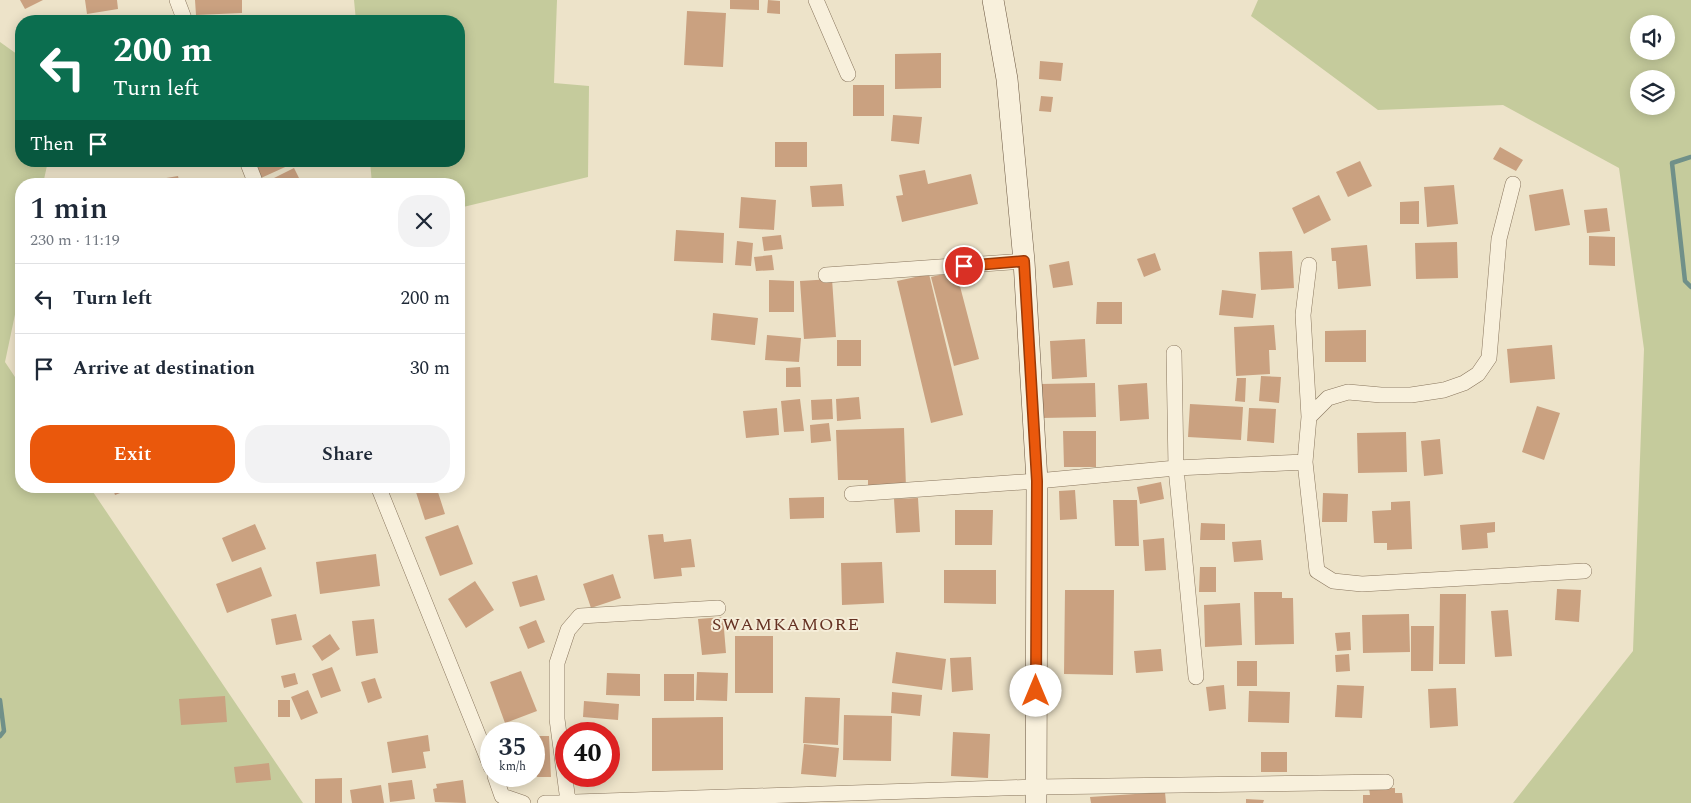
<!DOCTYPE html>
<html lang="en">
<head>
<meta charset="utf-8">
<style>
	:root { --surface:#fff; --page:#f2f2f3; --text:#1f2937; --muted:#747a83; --line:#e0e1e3; --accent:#ea580c }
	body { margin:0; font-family:Spectral,serif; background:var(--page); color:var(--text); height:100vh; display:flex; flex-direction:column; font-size:19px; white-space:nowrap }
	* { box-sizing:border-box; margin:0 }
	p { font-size:16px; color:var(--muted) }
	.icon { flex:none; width:28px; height:28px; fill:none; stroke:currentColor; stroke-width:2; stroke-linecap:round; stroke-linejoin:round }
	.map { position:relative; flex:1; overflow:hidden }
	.panel { position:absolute; left:15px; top:178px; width:450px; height:315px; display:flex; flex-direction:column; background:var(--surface); border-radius:20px; box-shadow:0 2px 12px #0003 }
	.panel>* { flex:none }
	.guide { position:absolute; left:15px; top:15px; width:450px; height:152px; border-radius:20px; box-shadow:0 2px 12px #0003; background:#0b6e4f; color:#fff; overflow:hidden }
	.fabs { position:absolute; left:1630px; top:15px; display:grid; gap:10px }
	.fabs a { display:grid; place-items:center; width:45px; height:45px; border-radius:50%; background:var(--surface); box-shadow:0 2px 12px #0003; font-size:25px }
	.speed { position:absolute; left:480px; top:722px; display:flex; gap:10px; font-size:25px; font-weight:700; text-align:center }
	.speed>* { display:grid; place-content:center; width:65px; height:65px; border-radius:50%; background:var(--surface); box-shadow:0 2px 12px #0003; line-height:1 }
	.speed small { font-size:12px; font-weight:400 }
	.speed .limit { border:8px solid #d22; background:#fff; color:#111 }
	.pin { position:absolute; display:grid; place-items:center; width:42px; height:42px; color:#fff; margin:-21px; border:2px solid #fff; border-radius:50%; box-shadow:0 1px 5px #0007 }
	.me { position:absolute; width:55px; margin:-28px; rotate:0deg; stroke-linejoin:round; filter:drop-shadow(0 0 4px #0008) }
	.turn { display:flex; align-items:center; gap:18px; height:105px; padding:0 15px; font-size:22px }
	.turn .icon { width:65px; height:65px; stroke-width:2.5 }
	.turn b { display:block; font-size:35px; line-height:42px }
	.then { display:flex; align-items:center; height:48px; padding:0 15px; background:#0003; gap:10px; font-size:19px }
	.round { display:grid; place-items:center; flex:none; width:52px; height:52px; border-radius:20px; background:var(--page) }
	.head { display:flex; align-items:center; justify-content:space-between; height:85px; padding:0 15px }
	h1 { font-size:30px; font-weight:600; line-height:38px }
	.cta { display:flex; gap:10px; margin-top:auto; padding:10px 15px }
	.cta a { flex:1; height:58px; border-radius:20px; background:var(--accent); color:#fff; font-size:20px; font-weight:600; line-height:58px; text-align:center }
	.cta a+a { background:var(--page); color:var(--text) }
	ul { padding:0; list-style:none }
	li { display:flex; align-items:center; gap:15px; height:70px; padding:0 15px; border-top:1px solid var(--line) }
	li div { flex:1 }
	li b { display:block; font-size:19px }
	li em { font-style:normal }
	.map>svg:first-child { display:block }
</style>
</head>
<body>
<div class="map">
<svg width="1691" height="803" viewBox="0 0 1691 803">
	<rect width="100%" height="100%" fill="#ede3c9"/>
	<!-- green -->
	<path fill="#c5cb9c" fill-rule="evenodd" d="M354 0H557L554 83 589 86 588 177 459 208V184H372L370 161H459V21H356Z
		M1258 0H1691V803H1513L1633 651 1644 349 1619 168 1503 105 1378 110 1251 16ZM1639 24H1666V51H1639ZM1639 79H1666V106H1639Z
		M0 42 21 57V161H48L43 184H21V286L5 362 21 386V486H89L303 803H0Z"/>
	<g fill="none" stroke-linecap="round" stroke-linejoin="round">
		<!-- stream -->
		<path stroke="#709089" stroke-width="4.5" d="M1691 157 1672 163 1685 281 1691 287
			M0 700 4 731 0 736"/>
	</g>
	<!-- building -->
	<path fill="#caa180" d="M20 0H43L25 9Z
		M85 0H117L118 9 87 14Z
		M195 0H242V13L196 15Z
		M730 0H759V10L730 9Z
		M768 0 780 1V14L767 13Z
		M687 11 726 13 723 67 684 65Z
		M941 53V88L895 89V54Z
		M1040 61 1063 63 1061 81 1039 79Z
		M853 85H884V116H853Z
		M1041 96 1053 97 1051 112 1039 111Z
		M893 115 922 117 919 144 891 141Z
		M775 142H807V167H775Z
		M1500 147 1523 160 1516 171 1493 159Z
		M253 161H294V163L261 178Z
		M1360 161 1372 186 1348 197 1336 172Z
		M294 168 302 184H270L268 181Z
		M925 170 928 184 971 174 978 204 902 222 896 196 903 195 899 175Z
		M178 176 180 184H137V183Z
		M842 184 844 206 812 207 810 186Z
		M1454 185 1458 224 1427 227 1424 187Z
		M1563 189 1570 225 1535 231 1529 195Z
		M1319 195 1331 220 1304 234 1292 208Z
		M741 197 776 200 774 230 739 228Z
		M1419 201V224H1400V202Z
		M1607 208 1610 231 1587 233 1584 210Z
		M676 230 724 233 723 263 674 261Z
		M781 235 783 249 764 251 762 237Z
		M1589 236 1615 237V266L1589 265Z
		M737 241 753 243 751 266 735 265Z
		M1457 242 1458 278 1416 279 1415 243Z
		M1367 245 1371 286 1338 289 1336 261H1332L1331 248Z
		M1292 251 1294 288 1261 290 1259 252Z
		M1155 253 1161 270 1144 277 1137 259Z
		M772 255 774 270 756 271 754 257Z
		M1069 261 1073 285 1053 288 1049 265Z
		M956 271 979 359 954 366 931 277Z
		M929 274 963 415 931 423 897 281Z
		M832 279 836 337 804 339 800 281Z
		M769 280 794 281V312H769Z
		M1222 290 1256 294 1253 318 1219 315Z
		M1097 302H1122V324H1096Z
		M713 313 758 318 755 345 711 340Z
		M1274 325 1276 350H1269L1270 374 1236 376 1234 327Z
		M1366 330V362H1325V331Z
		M767 335 801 338 799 362 765 360Z
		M1085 339 1087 377 1052 379 1050 341Z
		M837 340H861V366H837Z
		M1552 345 1555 379 1510 383 1507 349Z
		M800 367 801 387H786V368Z
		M1261 376 1281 377 1279 403 1259 401Z
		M1237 378H1246L1245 402 1235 401Z
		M1095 383 1096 417 1041 418 1040 384Z
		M1147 383 1149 419 1120 421 1118 385Z
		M859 397 861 419 837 421 836 399Z
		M800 399 804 431 784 432 781 401Z
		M832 399 833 419 812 420 811 400Z
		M1190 404 1243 407 1241 440 1188 437Z
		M1537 406 1560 413 1544 460 1522 452Z
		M777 408 779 435 746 438 743 411Z
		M1249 408 1276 409 1274 443 1247 441Z
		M829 423 831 441 811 443 810 425Z
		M904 428 906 488 868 489V480H838L836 430Z
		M1063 431H1096V467H1064Z
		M1406 432 1407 472 1358 473 1357 433Z
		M1440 439 1443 474 1424 476 1421 441Z
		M1161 482 1164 499 1140 504 1137 487Z
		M112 486H138L115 495Z
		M414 486H436L445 514 425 520Z
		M1075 490 1077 519 1060 520 1059 491Z
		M1323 493 1348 494 1347 522H1322Z
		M824 497V518L790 519 789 498Z
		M918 498 920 532 896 533 894 499Z
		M1113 500H1137L1139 546H1115Z
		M1410 501 1412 549 1387 550V543H1374L1372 511 1391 510V502Z
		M955 510H993L992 545H955Z
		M1495 522V532L1487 533 1488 548 1462 550 1460 525Z
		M1201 523 1225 524V540H1200Z
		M255 524 266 549 232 562 222 538Z
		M458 525 473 564 440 576 425 537Z
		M663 534 664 542 691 539 695 567 681 568 682 576 654 579 648 535Z
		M1164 538 1166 570 1145 571 1143 540Z
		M1261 540 1263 560 1234 562 1232 542Z
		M376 554 380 586 320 594 316 562Z
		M882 562 884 603 842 605 841 563Z
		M261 567 272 596 227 613 216 584Z
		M1200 567H1216V592H1199Z
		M944 570H996V604L944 603Z
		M613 574 621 598 591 608 583 584Z
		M537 575 545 600 520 607 512 582Z
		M475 581 494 610 466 628 448 599Z
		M1557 589 1581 590 1579 622 1555 620Z
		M1065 590H1114L1113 675 1064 674Z
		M1254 592H1282V598H1293L1294 644 1255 645Z
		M1440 594H1466L1465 664H1439Z
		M1240 603 1242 645 1205 647 1204 605Z
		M1508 610 1512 656 1495 657 1491 611Z
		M296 614 302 640 276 645 271 619Z
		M1409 614 1410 652 1363 653 1362 615Z
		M723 617 726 653 702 655 698 619Z
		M374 619 378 653 356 656 352 621Z
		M536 620 545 642 528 649 519 627Z
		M1411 626H1434L1433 671H1411Z
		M1350 632 1351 650 1337 651 1335 633Z
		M330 634 340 649 322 661 312 646Z
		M735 636H773V693H735Z
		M1161 649 1163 671 1136 673 1134 651Z
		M896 652 946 659 942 690 892 683Z
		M1349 654 1350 671 1336 672 1335 655Z
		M971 657 973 690 952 692 950 658Z
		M1237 661H1257V686H1237Z
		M332 667 341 691 321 698 312 674Z
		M521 671 537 711 505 723 490 682Z
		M697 672 728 673 727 701 696 700Z
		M295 673 298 684 284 688 281 676Z
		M607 673 640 674V696L606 695Z
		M664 674H694V701H664Z
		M375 678 382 698 368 703 361 682Z
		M1224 685 1226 709 1209 711 1206 687Z
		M1337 685 1364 686 1362 718 1335 717Z
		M1456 688 1458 726 1430 728 1428 689Z
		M308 690 318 713 301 720 291 697Z
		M1249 691 1290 692 1289 723 1248 722Z
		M892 692 922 695 920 716 891 713Z
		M225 696 227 722 181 725 179 699Z
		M805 697 840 698 838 745 803 743Z
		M278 700H290V717H278Z
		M584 701 619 704 618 720 583 717Z
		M844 715 892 716 891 761 843 760Z
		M723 717V770L652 771V718Z
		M953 732 990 734 988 778 951 776Z
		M428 735 430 751 423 752 426 768 392 773 387 742Z
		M535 736H549L551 777H537Z
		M804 744 839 748 836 777 801 774Z
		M1261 752H1287V772H1261Z
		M269 763 271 780 236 783 234 767Z
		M342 778V803H315V779Z
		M412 780 415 799 390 802 388 783Z
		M463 780 466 803 435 802 433 789 437 788 436 784Z
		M381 785 384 803H352L350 790Z
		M1369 788H1395V793H1402L1403 803H1363V795H1370Z
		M1165 792 1166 803H1091L1090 797Z
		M1246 799 1264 800 1263 803H1246Z"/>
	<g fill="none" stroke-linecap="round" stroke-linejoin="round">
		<!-- street casing -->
		<g stroke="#89765e" stroke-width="16">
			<path id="street" d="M177 0 185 21
				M816 0 848 74
				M247 161 256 184
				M1513 184 1499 239 1489 358 1478 374 1464 383 1444 390 1411 395H1381L1348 392 1328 398 1309 417 1305 462 1317 571 1333 581 1362 584 1584 571
				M826 275 1024 261
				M1174 353 1176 468 1196 677
				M1309 417 1303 315 1309 265
				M378 486 491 767
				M852 494 1037 481 1176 468 1305 462
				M495 776 502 796 523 803
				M568 801 557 719V663L568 630 580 616 718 608
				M545 803 1036 787 1386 782"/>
		</g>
		<!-- secondary casing -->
		<g stroke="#6b5741" stroke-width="22">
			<path id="secondary" d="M993 0 1007 79 1024 261 1037 481 1036 803"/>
		</g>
		<!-- street -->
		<use href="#street" stroke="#f8f0dc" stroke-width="15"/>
		<!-- secondary -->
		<use href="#secondary" stroke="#f8f0dc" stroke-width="21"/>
	</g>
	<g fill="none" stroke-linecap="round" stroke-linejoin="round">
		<!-- route casing -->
		<g stroke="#983908" stroke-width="12">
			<path id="route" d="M964 266 1024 261 1037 481 1036 691"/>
		</g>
		<!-- route -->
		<use href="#route" stroke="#ea580c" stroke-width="9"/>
	</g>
	<g text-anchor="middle" stroke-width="4" stroke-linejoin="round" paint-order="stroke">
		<!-- neighbourhood labels -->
		<g font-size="18" letter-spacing="1" fill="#653122" stroke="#f5edd8">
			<text x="786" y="630">SWAMKAMORE</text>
		</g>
	</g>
</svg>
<div class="fabs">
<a><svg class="icon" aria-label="sound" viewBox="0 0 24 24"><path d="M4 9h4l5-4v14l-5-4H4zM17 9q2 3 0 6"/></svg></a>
<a><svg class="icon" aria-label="layers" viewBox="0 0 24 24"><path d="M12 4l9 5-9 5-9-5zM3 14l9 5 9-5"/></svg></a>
</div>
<div class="speed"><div>35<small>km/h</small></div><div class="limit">40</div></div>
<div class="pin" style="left:964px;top:266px;background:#d93025"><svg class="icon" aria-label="arrive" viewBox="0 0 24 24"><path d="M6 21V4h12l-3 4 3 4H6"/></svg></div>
<svg class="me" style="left:1036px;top:691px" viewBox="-20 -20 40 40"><circle r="19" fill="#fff"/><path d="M0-13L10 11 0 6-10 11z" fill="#ea580c"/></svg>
<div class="guide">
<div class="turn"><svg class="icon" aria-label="left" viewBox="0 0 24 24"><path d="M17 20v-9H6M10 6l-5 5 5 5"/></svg><div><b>200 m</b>Turn left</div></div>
<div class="then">Then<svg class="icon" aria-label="arrive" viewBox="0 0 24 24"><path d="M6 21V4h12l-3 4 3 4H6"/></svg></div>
</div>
<section class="panel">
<div class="head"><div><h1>1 min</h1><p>230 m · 11:19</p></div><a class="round"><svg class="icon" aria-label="close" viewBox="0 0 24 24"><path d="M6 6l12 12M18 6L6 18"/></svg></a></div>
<ul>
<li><svg class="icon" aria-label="left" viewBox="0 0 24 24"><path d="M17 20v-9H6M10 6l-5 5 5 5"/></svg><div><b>Turn left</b></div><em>200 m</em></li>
<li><svg class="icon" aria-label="arrive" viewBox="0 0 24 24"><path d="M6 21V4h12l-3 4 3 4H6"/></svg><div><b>Arrive at destination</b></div><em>30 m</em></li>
</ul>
<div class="cta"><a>Exit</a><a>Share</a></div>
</section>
</div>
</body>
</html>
